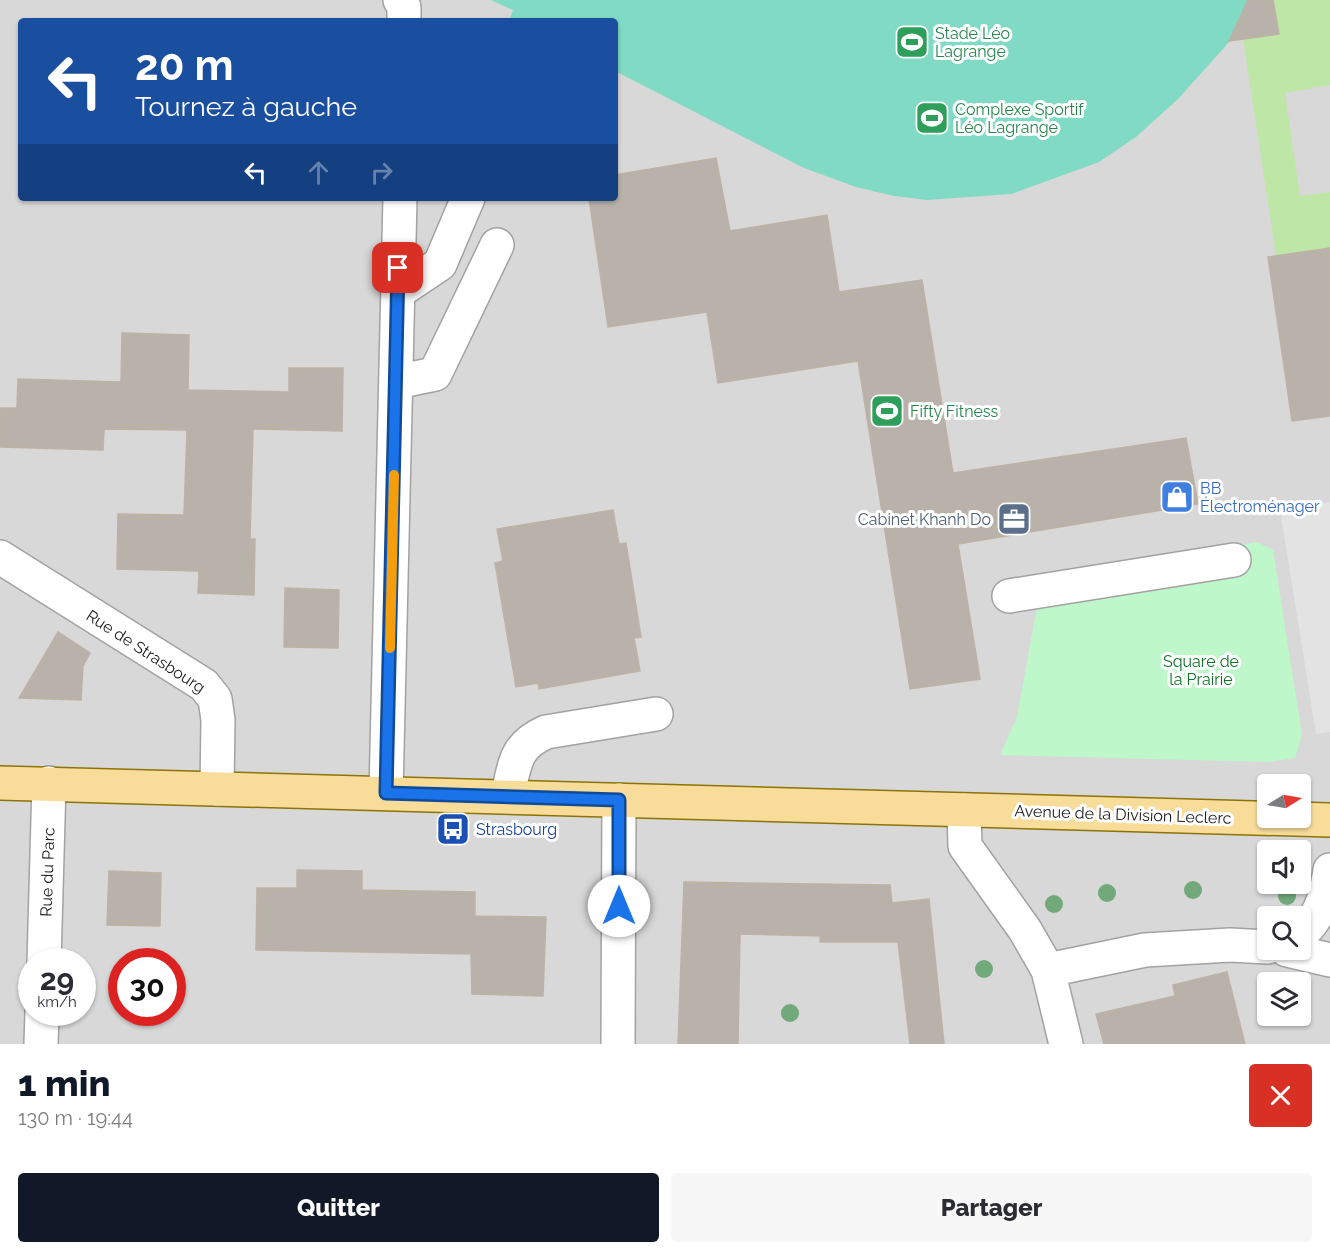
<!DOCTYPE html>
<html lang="fr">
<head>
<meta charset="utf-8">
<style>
	:root { --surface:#fff; --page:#f7f7f7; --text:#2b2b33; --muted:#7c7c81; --accent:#111827 }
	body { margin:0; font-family:Raleway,sans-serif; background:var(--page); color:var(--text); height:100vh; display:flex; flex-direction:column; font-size:22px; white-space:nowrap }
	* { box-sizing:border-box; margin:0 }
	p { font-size:20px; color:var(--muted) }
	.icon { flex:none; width:33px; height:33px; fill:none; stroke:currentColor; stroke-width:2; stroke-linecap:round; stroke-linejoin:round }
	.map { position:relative; height:1044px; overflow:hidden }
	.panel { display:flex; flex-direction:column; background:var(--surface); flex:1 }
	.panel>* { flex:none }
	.banner { position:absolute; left:18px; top:18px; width:600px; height:183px; border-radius:6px; box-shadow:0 2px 4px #0004; background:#1a4fa0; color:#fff; overflow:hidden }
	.needle { width:39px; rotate:79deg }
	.fabs { position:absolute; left:1257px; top:774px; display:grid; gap:12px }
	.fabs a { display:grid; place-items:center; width:54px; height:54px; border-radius:6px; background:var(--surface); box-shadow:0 2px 4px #0004; font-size:30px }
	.speed { position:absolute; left:18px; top:948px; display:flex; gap:12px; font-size:30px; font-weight:700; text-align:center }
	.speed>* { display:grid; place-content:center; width:78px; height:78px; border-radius:50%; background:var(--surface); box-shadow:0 2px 4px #0004; line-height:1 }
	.speed small { font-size:15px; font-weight:400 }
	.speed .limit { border:9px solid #d22; background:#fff; color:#111 }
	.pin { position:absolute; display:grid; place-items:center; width:51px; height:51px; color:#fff; margin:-26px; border-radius:12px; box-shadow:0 3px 9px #0006 }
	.me { position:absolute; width:66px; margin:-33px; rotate:0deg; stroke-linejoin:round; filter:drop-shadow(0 0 4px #0008) }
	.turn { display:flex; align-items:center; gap:21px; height:126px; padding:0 18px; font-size:27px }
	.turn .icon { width:78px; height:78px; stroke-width:2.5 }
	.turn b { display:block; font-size:42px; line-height:51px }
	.lanes { display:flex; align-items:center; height:57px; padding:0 18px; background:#0003; justify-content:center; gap:30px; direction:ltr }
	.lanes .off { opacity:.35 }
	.round { display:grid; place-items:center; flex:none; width:63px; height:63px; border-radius:6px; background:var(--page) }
	.headline { display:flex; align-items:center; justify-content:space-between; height:102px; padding:0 18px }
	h1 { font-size:36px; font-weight:800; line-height:45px; color:var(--accent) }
	.primary-button { display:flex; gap:12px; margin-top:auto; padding:12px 18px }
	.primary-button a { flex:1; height:69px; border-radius:6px; background:var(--accent); color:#fff; font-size:24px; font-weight:800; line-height:69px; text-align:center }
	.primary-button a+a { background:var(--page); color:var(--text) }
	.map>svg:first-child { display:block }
</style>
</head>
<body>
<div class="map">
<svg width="1330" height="1044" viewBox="0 0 1330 1044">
	<rect width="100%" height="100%" fill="#eceae1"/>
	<!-- residential -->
	<path fill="#d9d8d8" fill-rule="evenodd" d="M0 0H1330V1044H0ZM21 21H615V198H21ZM1268 784H1300V818H1268ZM1268 850H1300V884H1268ZM1268 916H1300V950H1268ZM32 962H82V1012H32ZM122 962H172V1012H122ZM1268 982H1300V1016H1268Z"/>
	<!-- grass -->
	<path fill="#bde6a7" d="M1273 0H1330V85L1285 93 1300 196 1330 192V248L1276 256 1243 39Z"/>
	<!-- park -->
	<path fill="#bdf7ca" d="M1257 542 1273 550 1302 735 1295 758 1269 762 1000 755 1017 717 1037 607 1232 546Z"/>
	<!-- pitch -->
	<path fill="#80dac4" d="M491 0H1248L1231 40 1178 99 1136 137 1099 162 1011 194 927 200 894 196 856 187 804 168 615 71V21H509L513 10Z"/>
	<!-- parking -->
	<path fill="#e3e3e3" d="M1330 502V732L1316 734 1280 510Z"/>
	<!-- building -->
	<path fill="#b8b2aa" stroke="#bdb2a4" stroke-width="1.5" d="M1248 0H1273L1279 34 1229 41Z
		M716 158 730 231 827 215 839 292 922 280 953 473 1186 438 1198 504 958 544 980 679 910 689 858 361 718 383 707 312 608 327 589 198H615V175Z
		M1330 248V416L1292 421 1268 257Z
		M122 333 189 335 188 390 289 392V368H343L342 431 253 429 250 539H255L254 595 198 593 199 571 117 569 118 514 184 515 187 430 104 429 103 450 0 447V408H17L18 379 121 382Z
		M613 510 619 544 626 543 641 637 634 638 640 671 539 689 538 683 516 687 495 563 503 561 497 529Z
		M285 588 339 590 338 648 284 647Z
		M58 632 90 653 83 666 81 700 19 698Z
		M297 870 362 871V890L475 892V916L546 917 543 996 472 994 471 954 256 950 257 888H297Z
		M109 871 161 873 160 926 107 925Z
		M684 882 890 885 892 903 929 899 944 1044H910L898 942H820V936L740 934 738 1044H678Z
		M1227 972 1245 1044H1104L1096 1014 1175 996 1173 985Z"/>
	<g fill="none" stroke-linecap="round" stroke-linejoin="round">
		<!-- minor casing -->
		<g stroke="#a2a2a2" stroke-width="36">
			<path id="minor" d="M400 0 404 7V21
				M398 292 440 264 468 198
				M396 382 435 374 497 245
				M0 557 204 685 215 699 218 720 217 789
				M1009 596 1234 560
				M386 793 400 198
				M507 796C516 764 513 747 546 732L656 714
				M964 810 965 846 1025 930 1048 970 1066 1044
				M1300 934C1320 920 1327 892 1330 870
				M1287 950 1330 960
				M44 962 49 783
				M1048 970 1145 950 1230 945 1268 947
				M41 1044 42 1012
				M618 1044 619 800"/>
		</g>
		<!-- major casing -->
		<g stroke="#8c7305" stroke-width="36">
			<path id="major" d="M0 783 1330 820"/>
		</g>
		<!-- minor -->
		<use href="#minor" stroke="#fff" stroke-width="33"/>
		<!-- major -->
		<use href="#major" stroke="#f8dc9a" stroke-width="33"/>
	</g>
	<!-- trees -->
	<g fill="#72a97a">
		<circle cx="1193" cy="890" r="9"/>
		<circle cx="1107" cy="893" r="9"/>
		<circle cx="1287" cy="896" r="9"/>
		<circle cx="1054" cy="904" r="9"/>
		<circle cx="984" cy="969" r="9"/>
		<circle cx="790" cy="1013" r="9"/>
	</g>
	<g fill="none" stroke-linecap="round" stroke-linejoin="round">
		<!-- route casing -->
		<g stroke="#114b97" stroke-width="15">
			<path id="route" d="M398 268 386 793 619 800V906"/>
		</g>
		<!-- route -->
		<use href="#route" stroke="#1a73e8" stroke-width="10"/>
		<!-- slow -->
		<path stroke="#f59e0b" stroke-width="10" d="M390 648 394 475"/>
	</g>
	<!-- icons -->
	<defs>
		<g id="stadium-square" transform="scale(1.725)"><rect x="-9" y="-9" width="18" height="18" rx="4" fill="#2e9e5b" stroke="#fff"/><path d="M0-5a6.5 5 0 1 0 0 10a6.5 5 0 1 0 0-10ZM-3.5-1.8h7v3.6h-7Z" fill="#fff"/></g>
		<g id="shop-square" transform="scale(1.725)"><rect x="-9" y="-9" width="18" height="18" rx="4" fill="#3f7fe0" stroke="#fff"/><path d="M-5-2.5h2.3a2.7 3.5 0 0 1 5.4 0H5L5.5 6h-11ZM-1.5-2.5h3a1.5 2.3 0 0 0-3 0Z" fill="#fff"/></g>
		<g id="office-square" transform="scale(1.725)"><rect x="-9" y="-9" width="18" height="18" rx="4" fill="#5c6f8a" stroke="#fff"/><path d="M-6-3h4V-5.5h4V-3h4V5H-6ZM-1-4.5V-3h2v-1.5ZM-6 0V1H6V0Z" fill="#fff"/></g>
		<g id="bus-square" transform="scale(1.725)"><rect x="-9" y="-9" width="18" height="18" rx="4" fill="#1a4fb4" stroke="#fff"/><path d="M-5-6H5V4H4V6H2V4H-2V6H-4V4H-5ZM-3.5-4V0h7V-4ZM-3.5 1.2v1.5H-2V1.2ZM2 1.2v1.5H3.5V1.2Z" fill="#fff"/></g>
	</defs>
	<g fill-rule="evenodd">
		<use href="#stadium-square" x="912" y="42"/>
		<use href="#stadium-square" x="932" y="118"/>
		<use href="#stadium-square" x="887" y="411"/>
		<use href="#shop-square" x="1177" y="497"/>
		<use href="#office-square" x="1014" y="519"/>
		<use href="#bus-square" x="453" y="829"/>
	</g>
	<g text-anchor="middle" stroke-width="6" stroke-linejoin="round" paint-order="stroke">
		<!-- leisure labels -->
		<g font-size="16" fill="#27864d" stroke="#fff" text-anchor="start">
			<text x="935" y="39">Stade Léo<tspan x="935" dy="18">Lagrange</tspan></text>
			<text x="955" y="115">Complexe Sportif<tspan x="955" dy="18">Léo Lagrange</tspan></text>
			<text x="910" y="417">Fifty Fitness</text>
		</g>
		<!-- shop labels -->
		<g font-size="16" fill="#366cbe" stroke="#fff" text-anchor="start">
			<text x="1200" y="494">BB<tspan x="1200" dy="18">Électroménager</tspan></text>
		</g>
		<!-- service labels -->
		<g font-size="16" fill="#4e5e75" stroke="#fff" text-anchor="end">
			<text x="991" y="525">Cabinet Khanh Do</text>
		</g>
		<!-- street labels -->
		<g font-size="16" fill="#1b1b1b" stroke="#fff">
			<text transform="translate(146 651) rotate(33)" y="6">Rue de Strasbourg</text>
			<text transform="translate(1123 814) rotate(2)" y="6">Avenue de la Division Leclerc</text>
			<text transform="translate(47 872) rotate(-88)" y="6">Rue du Parc</text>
		</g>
		<!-- park labels -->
		<g font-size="16" fill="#0f7325" stroke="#fff">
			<text x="1201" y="667">Square de<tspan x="1201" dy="18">la Prairie</tspan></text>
		</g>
		<!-- transit labels -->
		<g font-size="16" fill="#164399" stroke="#fff" text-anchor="start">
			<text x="476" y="835">Strasbourg</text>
		</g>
	</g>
</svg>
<div class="fabs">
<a><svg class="needle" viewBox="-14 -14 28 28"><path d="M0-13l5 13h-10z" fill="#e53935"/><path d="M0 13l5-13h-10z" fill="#7c7c81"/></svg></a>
<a><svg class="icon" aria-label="sound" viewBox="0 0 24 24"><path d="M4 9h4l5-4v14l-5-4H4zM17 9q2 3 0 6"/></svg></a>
<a><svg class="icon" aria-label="search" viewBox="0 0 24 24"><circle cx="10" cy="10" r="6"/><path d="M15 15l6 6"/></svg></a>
<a><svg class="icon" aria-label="layers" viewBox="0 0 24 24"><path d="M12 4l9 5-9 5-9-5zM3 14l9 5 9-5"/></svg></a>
</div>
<div class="speed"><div>29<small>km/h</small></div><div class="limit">30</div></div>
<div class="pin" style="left:398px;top:268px;background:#d93025"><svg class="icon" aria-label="arrive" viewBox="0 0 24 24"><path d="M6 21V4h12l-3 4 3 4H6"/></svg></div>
<svg class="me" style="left:619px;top:906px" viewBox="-20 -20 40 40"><circle r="19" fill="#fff"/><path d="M0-13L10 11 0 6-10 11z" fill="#1a73e8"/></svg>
<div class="banner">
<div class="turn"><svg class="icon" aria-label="left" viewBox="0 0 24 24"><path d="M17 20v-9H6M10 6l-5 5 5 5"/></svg><div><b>20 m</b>Tournez à gauche</div></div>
<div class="lanes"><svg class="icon" aria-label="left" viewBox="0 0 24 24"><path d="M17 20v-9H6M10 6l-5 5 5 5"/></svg><svg class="icon off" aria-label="ahead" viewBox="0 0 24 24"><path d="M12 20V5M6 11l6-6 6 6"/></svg><svg class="icon off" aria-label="right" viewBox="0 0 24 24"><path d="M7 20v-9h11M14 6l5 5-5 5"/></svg></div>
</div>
</div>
<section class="panel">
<div class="headline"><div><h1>1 min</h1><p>130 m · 19:44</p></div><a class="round" style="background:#d93025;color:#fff"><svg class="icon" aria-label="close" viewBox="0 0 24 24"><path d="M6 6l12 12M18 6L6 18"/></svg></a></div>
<div class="primary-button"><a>Quitter</a><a>Partager</a></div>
</section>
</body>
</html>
